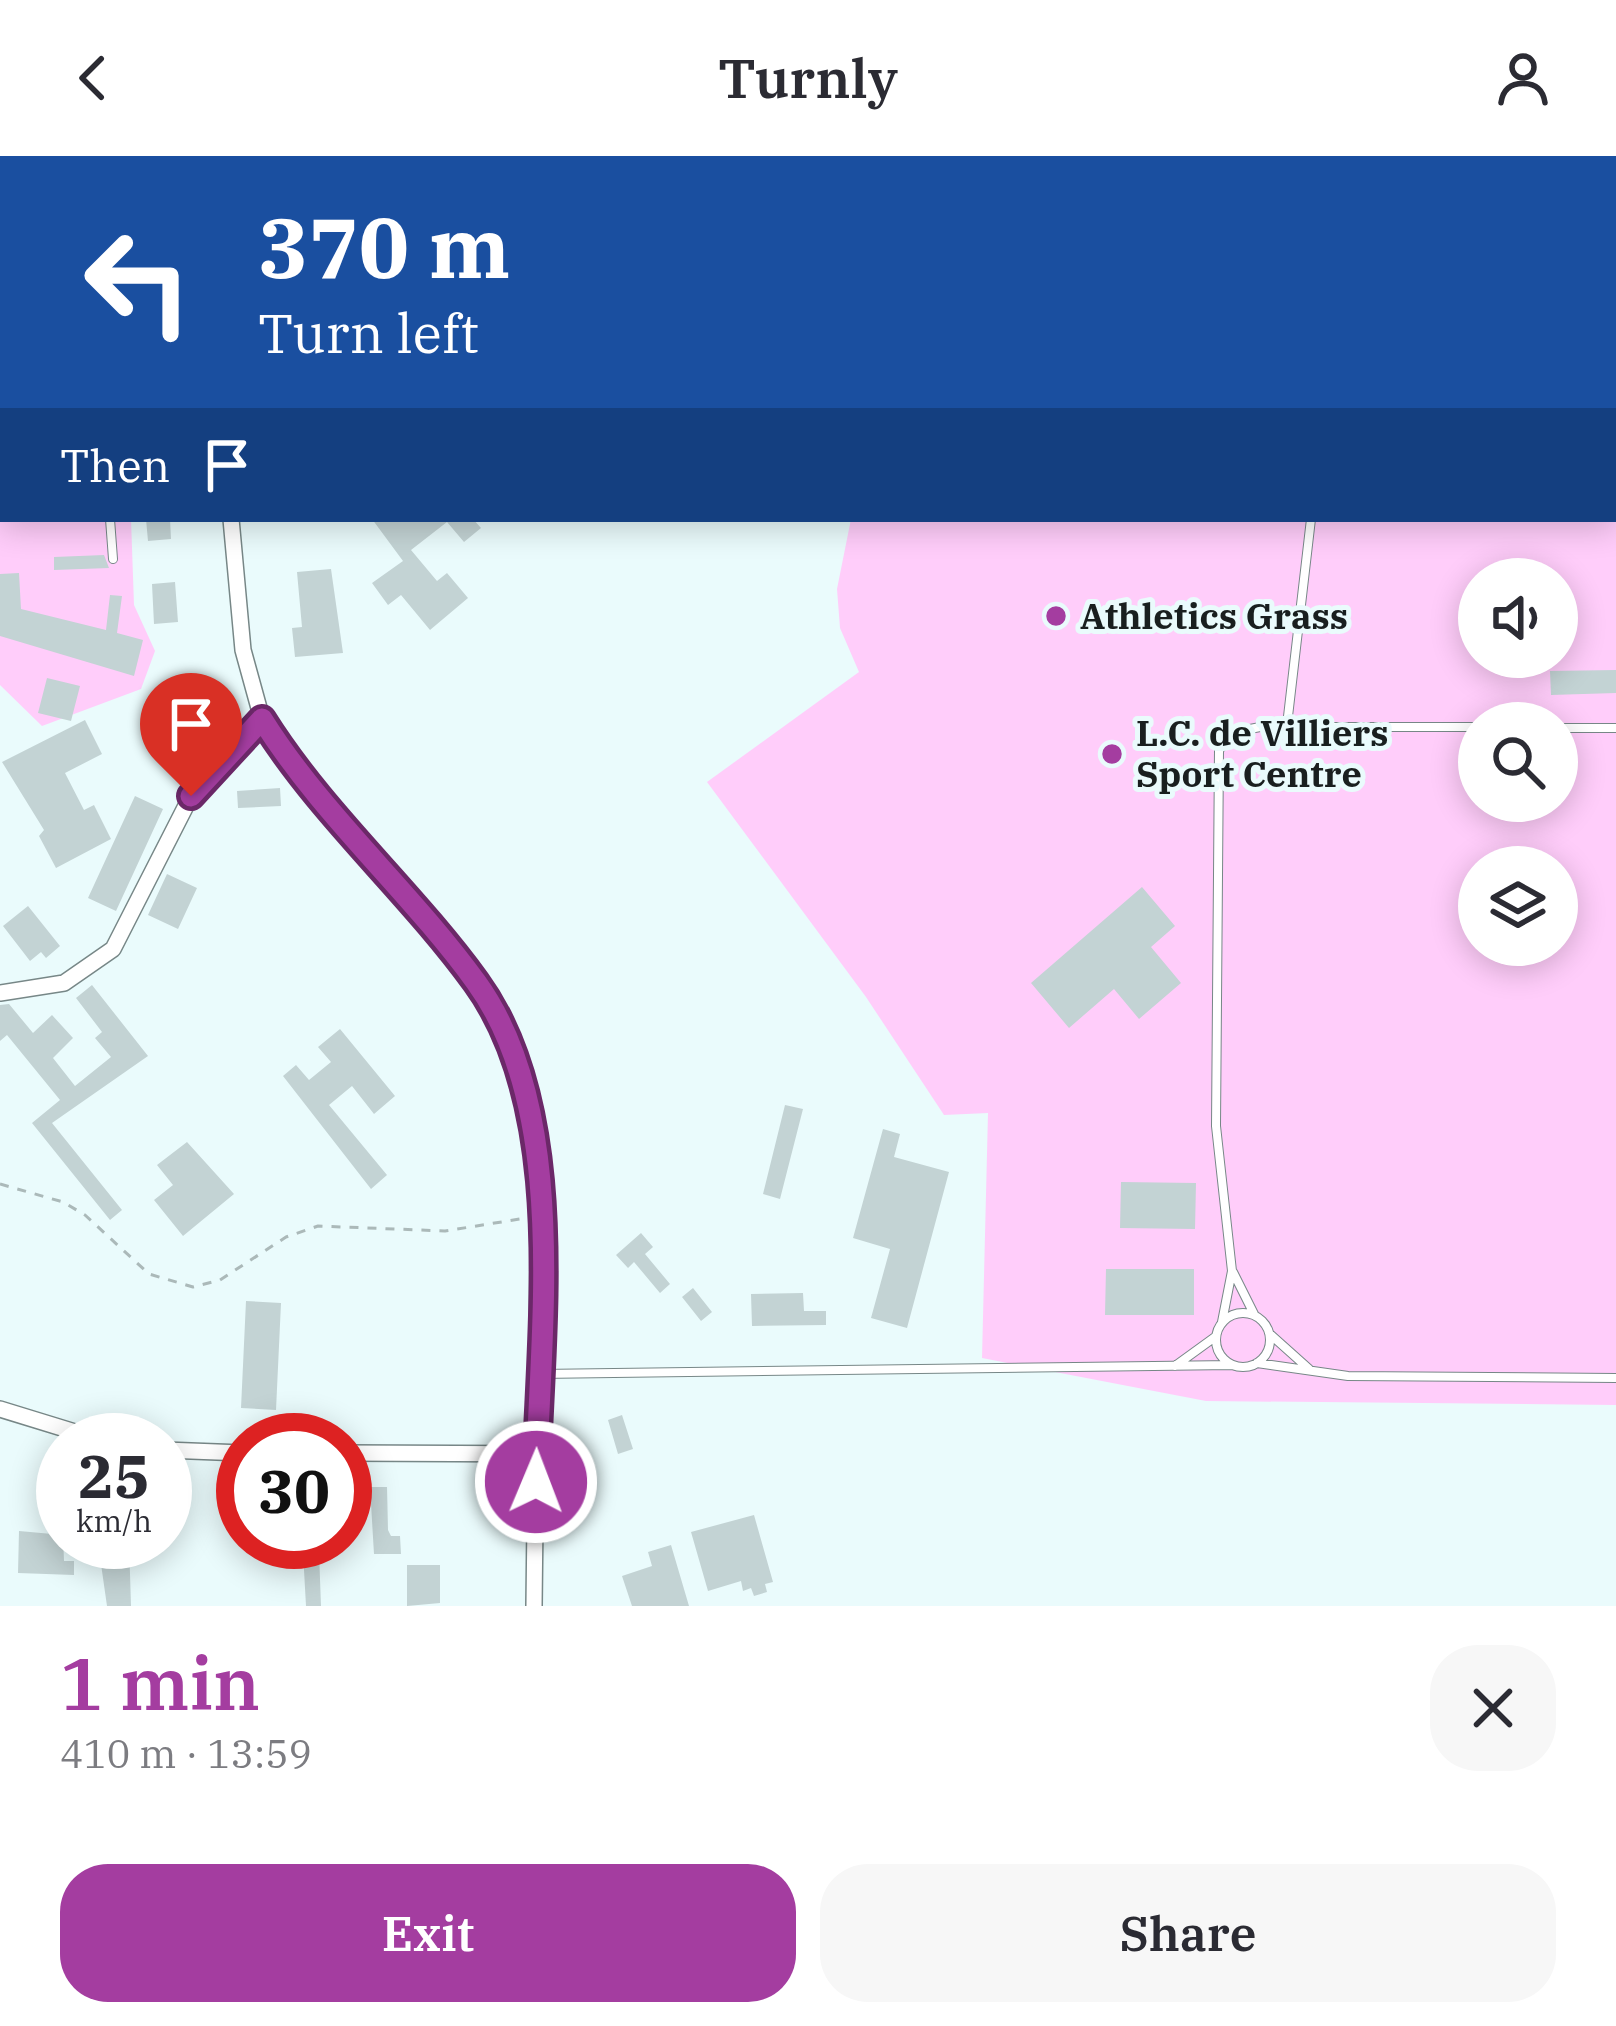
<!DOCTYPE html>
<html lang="en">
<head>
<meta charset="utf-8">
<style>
	:root { --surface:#fff; --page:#f7f7f7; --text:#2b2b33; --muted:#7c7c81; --accent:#a43da0 }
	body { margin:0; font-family:"IBM Plex Serif",serif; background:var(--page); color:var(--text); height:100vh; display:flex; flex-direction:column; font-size:45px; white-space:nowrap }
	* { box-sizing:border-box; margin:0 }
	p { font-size:39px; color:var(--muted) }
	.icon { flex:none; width:66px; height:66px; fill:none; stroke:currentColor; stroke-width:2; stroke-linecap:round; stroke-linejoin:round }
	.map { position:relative; height:1450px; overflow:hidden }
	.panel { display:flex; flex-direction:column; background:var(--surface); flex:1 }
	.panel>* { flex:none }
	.banner { position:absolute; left:0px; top:0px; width:1617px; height:366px; box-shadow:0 6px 30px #0003; background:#1a4fa0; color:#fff; overflow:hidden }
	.fabs { position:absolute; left:1458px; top:402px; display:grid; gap:24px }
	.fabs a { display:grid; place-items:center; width:120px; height:120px; border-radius:50%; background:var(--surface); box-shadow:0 6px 30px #0003; font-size:60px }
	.speed { position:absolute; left:36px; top:1257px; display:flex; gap:24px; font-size:60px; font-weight:700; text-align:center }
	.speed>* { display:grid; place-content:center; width:156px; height:156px; border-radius:50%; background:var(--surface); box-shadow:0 6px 30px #0003; line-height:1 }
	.speed small { font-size:30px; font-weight:400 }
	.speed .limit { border:18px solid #d22; background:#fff; color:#111 }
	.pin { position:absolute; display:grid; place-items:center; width:102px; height:102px; color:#fff; margin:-123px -51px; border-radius:50% 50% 50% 0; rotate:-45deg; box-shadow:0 0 12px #0007 }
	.pin .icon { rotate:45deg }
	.me { position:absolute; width:132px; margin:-66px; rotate:1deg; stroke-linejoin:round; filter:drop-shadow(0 0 9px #0008) }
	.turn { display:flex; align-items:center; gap:42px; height:252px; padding:0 60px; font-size:54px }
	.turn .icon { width:156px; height:156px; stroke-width:2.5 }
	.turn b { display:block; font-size:84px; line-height:102px }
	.then { display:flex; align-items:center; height:114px; padding:0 60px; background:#0003; gap:24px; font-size:45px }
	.round { display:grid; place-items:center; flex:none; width:126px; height:126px; border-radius:48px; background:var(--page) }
	.head { display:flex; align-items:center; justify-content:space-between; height:204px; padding:0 60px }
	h1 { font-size:72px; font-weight:600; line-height:90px; color:var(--accent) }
	.action { display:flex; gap:24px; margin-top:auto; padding:24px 60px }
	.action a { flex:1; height:138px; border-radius:48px; background:var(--accent); color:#fff; font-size:48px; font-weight:600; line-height:138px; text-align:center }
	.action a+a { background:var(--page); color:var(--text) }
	header { display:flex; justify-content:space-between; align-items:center; height:156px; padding:0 60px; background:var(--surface); font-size:54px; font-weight:600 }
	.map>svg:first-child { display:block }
</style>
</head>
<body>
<header><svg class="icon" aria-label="back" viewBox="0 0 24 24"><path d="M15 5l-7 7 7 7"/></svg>Turnly<svg class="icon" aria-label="person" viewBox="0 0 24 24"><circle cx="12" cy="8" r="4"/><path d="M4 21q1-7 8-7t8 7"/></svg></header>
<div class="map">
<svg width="1616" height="1450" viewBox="0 0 1616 1450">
	<rect width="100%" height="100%" fill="#eafbfc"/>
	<!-- green -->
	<path fill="#ffcdfa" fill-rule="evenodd" d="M0 0H1616V1249L1206 1245 982 1202 988 957 944 959 866 841 707 626 859 516 840 472 837 433 851 363H1614V3H3V363H131L134 449 155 495 141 533 42 570 0 529ZM1479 423H1557V501H1479ZM1479 567H1557V645H1479ZM1479 711H1557V789H1479Z"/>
	<!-- building -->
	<path fill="#c3d3d4" d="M146 363H170L171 383 148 385Z
		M372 363H473L481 372 464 386 447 366 411 394 437 425 447 417 468 442 430 474 401 439 388 449 372 427 403 405Z
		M104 399 109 412 54 414V401Z
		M331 413 343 497 295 501 292 472 302 471 297 416Z
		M19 417 21 453 106 474 110 439 122 440 117 477 143 484 134 520 0 480V418Z
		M175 426 178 466 154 468 152 428Z
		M1616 514V537L1551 539 1550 515Z
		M47 522 80 530 71 565 38 557Z
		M85 564 102 598 65 617 84 654 94 649 111 683 56 712 39 680 44 674 2 606Z
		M280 632 281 650 238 652 237 635Z
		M135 640 163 653 116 755 88 742Z
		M167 718 197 732 178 773 148 759Z
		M1142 731 1175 770 1151 791 1181 827 1139 863 1114 833 1069 872 1031 827Z
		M28 750 60 790 46 802 41 796 30 805 3 770Z
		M92 829 148 900 52 967 122 1054 110 1064 32 967 60 944 7 879 0 885V849L9 848 33 877 52 859 73 882 53 902 75 930 111 901 95 882 102 876 76 842Z
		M340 873 395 940 374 958 352 930 329 949 387 1019 371 1033 283 920 296 909 309 924 331 906 318 891Z
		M785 949 803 953 780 1043 763 1038Z
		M883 973 900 978 894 1001 949 1016 907 1172 871 1162 890 1093 853 1082Z
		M187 986 234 1038 183 1080 154 1044 173 1029 157 1009Z
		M1121 1026 1196 1027 1195 1073 1120 1072Z
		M641 1077 653 1091 645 1098 670 1128 660 1137 634 1106 628 1112 616 1099Z
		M1106 1113H1194V1159H1105Z
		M693 1132 712 1156 701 1165 682 1141Z
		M803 1137 804 1155H826V1169L752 1170 751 1138Z
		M246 1145 281 1147 276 1254 241 1252Z
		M622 1259 633 1293 618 1298 608 1264Z
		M370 1331H387L388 1374 391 1380H400L401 1398H374Z
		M754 1359 773 1426 765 1428 767 1436 754 1440 751 1432 743 1435 741 1425 708 1435 691 1376Z
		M19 1375 63 1379 64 1405H74V1419L18 1417Z
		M105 1386H129L131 1450H107L100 1401 106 1400Z
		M671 1389 689 1450H632L622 1420 652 1410 648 1396Z
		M303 1396H319L321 1450H306Z
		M407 1409H440V1447L407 1450Z"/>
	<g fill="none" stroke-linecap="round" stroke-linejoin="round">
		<!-- lane casing -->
		<g stroke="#778787" stroke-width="10">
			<path id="lane" d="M49 0V3
				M96 0V3
				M353 0 367 3
				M844 3 845 0
				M882 3V0
				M1362 3V0
				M0 17 3 55
				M0 114H3
				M110 363 113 403
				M1287 569 1311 363
				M1557 572H1616
				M1233 1116 1254 1158
				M1216 1184a27 27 0 1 1 54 0a27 27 0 1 1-54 0Z
				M1222 1166 1232 1115 1216 970 1219 594 1235 576 1260 571H1479
				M1271 1179 1309 1213
				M1257 1207 1348 1220 1616 1222
				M1175 1210 1215 1181
				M539 1218 1232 1209"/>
		</g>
		<!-- street casing -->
		<g stroke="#778787" stroke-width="18">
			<path id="street" d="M206 0V3
				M231 363 243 494 262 563 477 827 519 905 539 1019 534 1450
				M0 837 64 827 113 793 191 640 262 563
				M0 1253 101 1284
				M165 1294 243 1297
				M345 1297 537 1298"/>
		</g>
		<!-- path -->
		<path stroke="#abb9b9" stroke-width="3" stroke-dasharray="9 9" stroke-linecap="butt" d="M0 1028 63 1046 85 1059 149 1118 193 1131 220 1124 286 1081 318 1070 445 1075 520 1063"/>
		<!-- lane -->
		<use href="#lane" stroke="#fff" stroke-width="8"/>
		<!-- street -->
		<use href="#street" stroke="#fff" stroke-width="15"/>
	</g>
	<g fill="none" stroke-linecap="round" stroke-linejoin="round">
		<!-- route casing -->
		<g stroke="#6b2868" stroke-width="30">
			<path id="route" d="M191 640 262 563C322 659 410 735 476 826 570 955 540 1174 536 1326"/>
		</g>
		<!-- route -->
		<use href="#route" stroke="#a43da0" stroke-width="21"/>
	</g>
	<!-- markers -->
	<g fill="#a43da0" stroke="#eafbfc" stroke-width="4.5">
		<circle cx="1056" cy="460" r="12"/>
		<circle cx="1112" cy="598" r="12"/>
	</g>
	<g text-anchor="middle" stroke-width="10" stroke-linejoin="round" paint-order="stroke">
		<!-- poi labels -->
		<g font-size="36" font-weight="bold" fill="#191f1f" stroke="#eafbfc" text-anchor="start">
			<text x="1080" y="473">Athletics Grass</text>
			<text x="1136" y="590">L.C. de Villiers<tspan x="1136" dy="41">Sport Centre</tspan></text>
		</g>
	</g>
</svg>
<div class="fabs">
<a><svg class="icon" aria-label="sound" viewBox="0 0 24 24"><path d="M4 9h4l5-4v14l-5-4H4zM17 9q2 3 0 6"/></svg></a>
<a><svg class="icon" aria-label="search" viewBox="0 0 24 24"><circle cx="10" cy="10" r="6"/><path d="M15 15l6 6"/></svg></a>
<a><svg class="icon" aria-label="layers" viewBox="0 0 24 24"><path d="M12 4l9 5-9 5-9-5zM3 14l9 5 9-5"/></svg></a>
</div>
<div class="speed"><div>25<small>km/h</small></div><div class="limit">30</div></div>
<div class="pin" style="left:191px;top:640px;background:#d93025"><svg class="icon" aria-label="arrive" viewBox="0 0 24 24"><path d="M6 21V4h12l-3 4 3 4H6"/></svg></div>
<svg class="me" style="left:536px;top:1326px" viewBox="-20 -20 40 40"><circle r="17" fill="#a43da0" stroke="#fff" stroke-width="3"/><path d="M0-11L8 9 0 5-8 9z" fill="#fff"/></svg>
<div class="banner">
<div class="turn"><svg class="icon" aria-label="left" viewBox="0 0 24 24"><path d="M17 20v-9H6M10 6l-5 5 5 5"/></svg><div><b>370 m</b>Turn left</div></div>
<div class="then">Then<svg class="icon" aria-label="arrive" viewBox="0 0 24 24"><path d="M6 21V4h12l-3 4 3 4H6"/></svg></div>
</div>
</div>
<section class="panel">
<div class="head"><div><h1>1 min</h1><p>410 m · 13:59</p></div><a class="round"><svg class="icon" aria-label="close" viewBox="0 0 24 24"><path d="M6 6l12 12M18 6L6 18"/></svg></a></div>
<div class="action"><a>Exit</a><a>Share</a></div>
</section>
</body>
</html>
